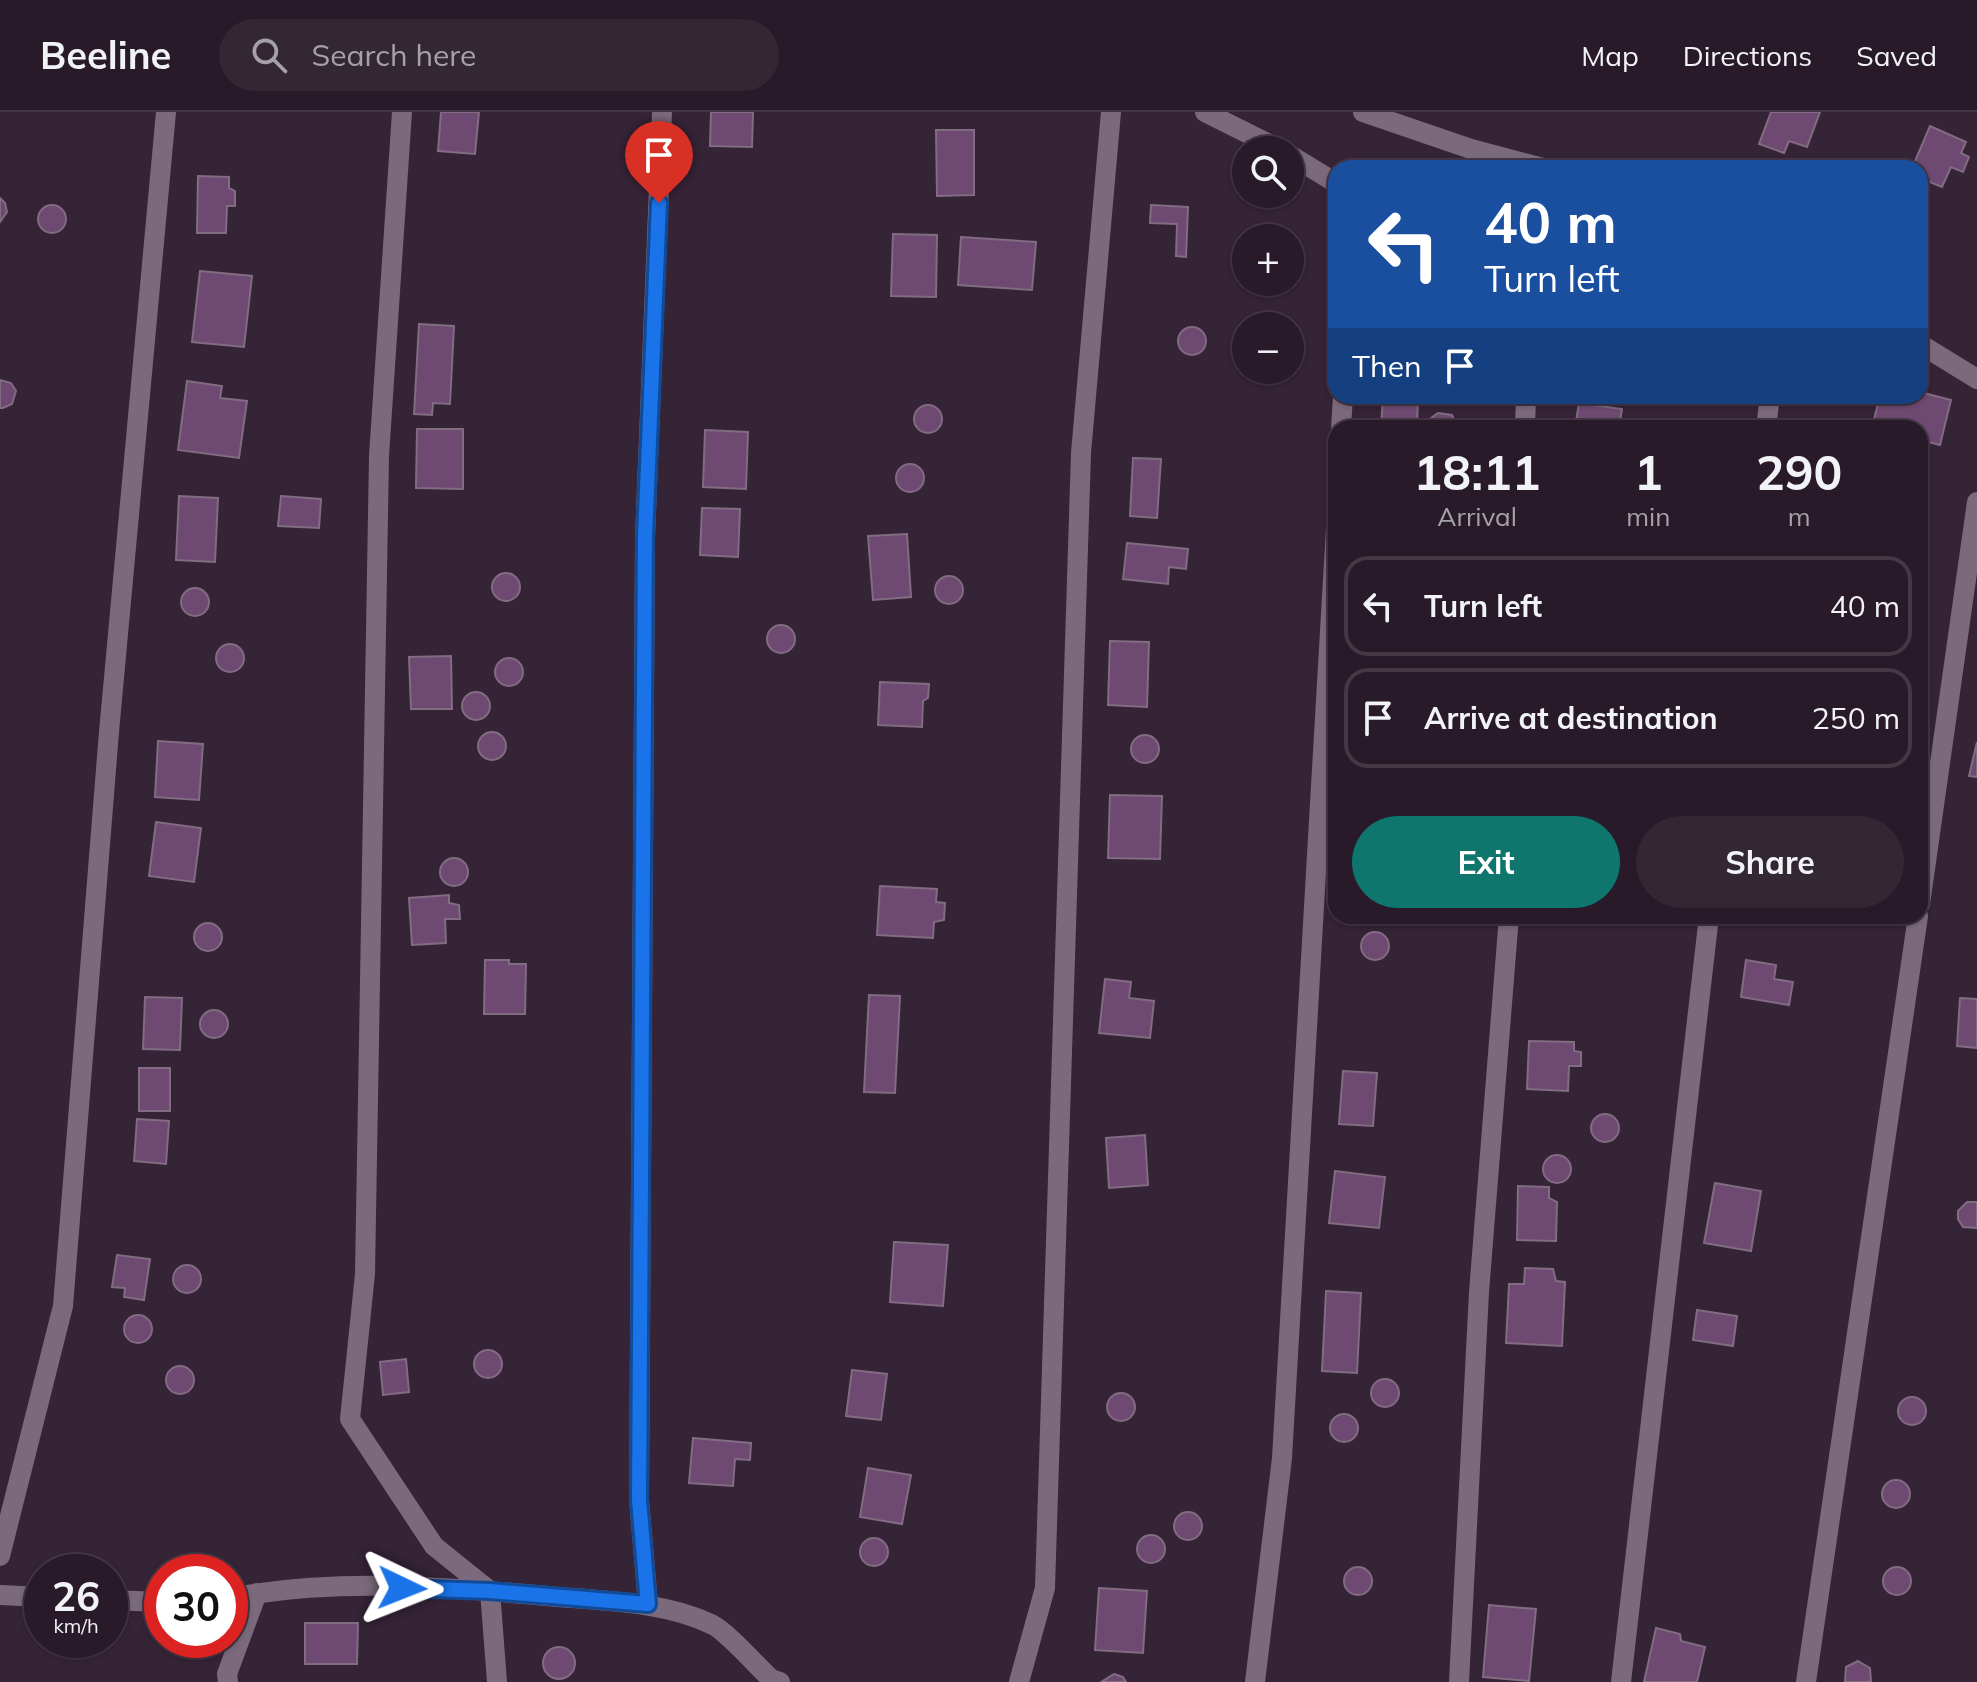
<!DOCTYPE html>
<html lang="en">
<head>
<meta charset="utf-8">
<style>
	:root { --surface:#281a28; --page:#342734; --text:#f1f3f6; --muted:#a5a1a8; --line:#443845; --accent:#0f766e }
	body { margin:0; font-family:Mulish,sans-serif; background:var(--page); color:var(--text); height:100vh; display:flex; flex-direction:column; font-size:30px; white-space:nowrap }
	* { box-sizing:border-box; margin:0 }
	p { font-size:26px; color:var(--muted) }
	.icon { flex:none; width:44px; height:44px; fill:none; stroke:currentColor; stroke-width:2; stroke-linecap:round; stroke-linejoin:round }
	.map { position:relative; flex:1; overflow:hidden }
	.side { position:absolute; left:1328px; top:308px; width:600px; height:504px; display:flex; flex-direction:column; background:var(--surface); border-radius:24px; box-shadow:0 2px 6px #0004,0 0 0 2px var(--line) }
	.side>* { flex:none }
	.hud { position:absolute; left:1328px; top:48px; width:600px; height:244px; border-radius:24px; box-shadow:0 2px 6px #0004,0 0 0 2px var(--line); background:#1a4fa0; color:#fff; overflow:hidden }
	.buttons { position:absolute; left:1232px; top:24px; display:grid; gap:16px }
	.buttons a { display:grid; place-items:center; width:72px; height:72px; border-radius:50%; background:var(--surface); box-shadow:0 2px 6px #0004,0 0 0 2px var(--line); font-size:40px }
	.speed { position:absolute; left:24px; top:1442px; display:flex; gap:16px; font-size:40px; font-weight:700; text-align:center }
	.speed>* { display:grid; place-content:center; width:104px; height:104px; border-radius:50%; background:var(--surface); box-shadow:0 2px 6px #0004,0 0 0 2px var(--line); line-height:1 }
	.speed small { font-size:20px; font-weight:400 }
	.speed .limit { border:12px solid #d22; background:#fff; color:#111 }
	.pin { position:absolute; display:grid; place-items:center; width:68px; height:68px; color:#fff; margin:-82px -34px; border-radius:50% 50% 50% 0; rotate:-45deg; box-shadow:0 0 8px #0007 }
	.pin .icon { rotate:45deg }
	.me { position:absolute; width:88px; margin:-44px; rotate:92deg; stroke-linejoin:round; filter:drop-shadow(0 0 6px #0008) }
	.turn { display:flex; align-items:center; gap:28px; height:168px; padding:0 24px; font-size:36px }
	.turn .icon { width:104px; height:104px; stroke-width:2.5 }
	.turn b { display:block; font-size:56px; line-height:68px }
	.then { display:flex; align-items:center; height:76px; padding:0 24px; background:#0003; gap:16px; font-size:30px }
	.eta { display:flex; justify-content:space-evenly; align-items:center; height:136px; text-align:center }
	.eta b { font-size:48px; font-weight:700; line-height:56px }
	.action { display:flex; gap:16px; margin-top:auto; padding:16px 24px }
	.action a { flex:1; height:92px; border-radius:48px; background:var(--accent); color:#fff; font-size:32px; font-weight:700; line-height:92px; text-align:center }
	.action a+a { background:var(--page); color:var(--text) }
	ul { padding:0; list-style:none }
	li { display:flex; align-items:center; gap:24px; height:100px; margin:0 16px 12px; padding:0 8px; border:4px solid var(--line); border-radius:24px }
	li div { flex:1 }
	li b { display:block; font-size:30px }
	li em { font-style:normal }
	header { display:flex; align-items:center; gap:48px; box-sizing:border-box; height:112px; padding:0 40px; background:var(--surface); border-bottom:2px solid var(--line) }
	header strong { font-size:38px }
	nav { display:flex; gap:44px; margin-inline-start:auto; font-size:28px }
	.search { width:560px; height:72px; background:var(--page); display:flex; align-items:center; gap:20px; box-sizing:border-box; padding:0 28px; border-radius:44px; color:var(--muted); font-size:30px }
	.map>svg:first-child { display:block }
</style>
</head>
<body>
<header>
<strong>Beeline</strong>
<div class="search"><svg class="icon" aria-label="search" viewBox="0 0 24 24"><circle cx="10" cy="10" r="6"/><path d="M15 15l6 6"/></svg>Search here</div>
<nav><a>Map</a><a>Directions</a><a>Saved</a></nav>
</header>
<div class="map">
<svg width="1977" height="1570" viewBox="0 0 1977 1570">
	<rect width="100%" height="100%" fill="#352336"/>
	<!-- building -->
	<path fill="#6e4971" stroke="#816c82" stroke-width="2" d="M441 0H479L475 42 438 39Z
		M711 0H753L752 35 710 34Z
		M1771 0H1820L1807 35 1789 29 1784 41 1759 32Z
		M1930 14 1966 30 1961 41 1969 45 1963 60 1951 55 1942 75 1920 66V56H1912Z
		M936 18H974V83L937 84Z
		M198 64 229 65V76L235 79V94H227L226 121H197Z
		M0 86 5 91 7 100 0 110Z
		M38 107a14 14 0 1 1 28 0a14 14 0 1 1-28 0Z
		M1151 93 1188 95 1186 145 1176 144 1177 112 1150 111Z
		M893 122 937 123 936 185 891 184Z
		M961 125 1036 130 1032 178 958 173Z
		M200 159 252 164 244 235 192 230Z
		M419 212 454 214 450 292 433 291 432 303 414 302Z
		M1178 229a14 14 0 1 1 28 0a14 14 0 1 1-28 0Z
		M0 268 11 271 16 279 12 292 3 296H0Z
		M187 269 222 274 220 286 247 289 239 346 178 338Z
		M1920 280 1951 288 1940 333 1920 328V316L1872 315 1880 284H1920Z
		M1383 284 1418 285 1417 316H1381Z
		M1579 291 1622 297 1619 316H1575Z
		M914 307a14 14 0 1 1 28 0a14 14 0 1 1-28 0Z
		M1438 301 1452 303 1457 316H1429L1431 306Z
		M417 317H463V377L416 376Z
		M705 318 748 320 746 377 703 375Z
		M1133 346 1161 347 1157 406 1130 404Z
		M896 366a14 14 0 1 1 28 0a14 14 0 1 1-28 0Z
		M179 384 218 386 215 450 176 448Z
		M281 384 321 387 319 416 278 414Z
		M702 396 740 397 738 445 700 443Z
		M907 422 911 485 873 488 868 424Z
		M1127 431 1188 437 1186 457 1169 455 1168 472 1123 467Z
		M492 475a14 14 0 1 1 28 0a14 14 0 1 1-28 0Z
		M935 478a14 14 0 1 1 28 0a14 14 0 1 1-28 0Z
		M181 490a14 14 0 1 1 28 0a14 14 0 1 1-28 0Z
		M767 527a14 14 0 1 1 28 0a14 14 0 1 1-28 0Z
		M1110 529 1149 530 1147 595 1108 593Z
		M216 546a14 14 0 1 1 28 0a14 14 0 1 1-28 0Z
		M451 544 452 597H411L409 545Z
		M495 560a14 14 0 1 1 28 0a14 14 0 1 1-28 0Z
		M880 570 929 572 928 586 923 589 922 615 878 613Z
		M462 594a14 14 0 1 1 28 0a14 14 0 1 1-28 0Z
		M478 634a14 14 0 1 1 28 0a14 14 0 1 1-28 0Z
		M1131 637a14 14 0 1 1 28 0a14 14 0 1 1-28 0Z
		M158 629 203 632 199 688 155 685Z
		M1977 630V665L1969 664Z
		M1110 683 1162 684 1160 747 1108 746Z
		M156 710 201 716 194 770 149 764Z
		M440 760a14 14 0 1 1 28 0a14 14 0 1 1-28 0Z
		M880 774 937 777 936 790 945 791 944 808 934 810 933 826 877 823Z
		M449 783V791L459 793 460 807H445L446 831 412 833 409 786Z
		M194 825a14 14 0 1 1 28 0a14 14 0 1 1-28 0Z
		M1361 834a14 14 0 1 1 28 0a14 14 0 1 1-28 0Z
		M485 848H509V852H526L525 902H484Z
		M1746 848 1776 853 1774 867 1793 870 1789 893 1741 885Z
		M1105 867 1131 870 1129 886 1154 889 1150 926 1099 921Z
		M869 883 900 884 895 981 864 980Z
		M145 885 182 886 180 938 143 937Z
		M1960 886 1977 887V936L1957 934Z
		M200 912a14 14 0 1 1 28 0a14 14 0 1 1-28 0Z
		M1529 929 1574 930V939L1581 940V954H1569L1568 979 1527 977Z
		M139 956H170V999H139Z
		M1343 959 1377 961 1373 1014 1339 1012Z
		M1591 1016a14 14 0 1 1 28 0a14 14 0 1 1-28 0Z
		M137 1007 169 1009 166 1052 134 1049Z
		M1145 1023 1148 1073 1109 1076 1106 1026Z
		M1543 1057a14 14 0 1 1 28 0a14 14 0 1 1-28 0Z
		M1335 1059 1385 1065 1379 1116 1329 1111Z
		M1715 1071 1761 1079 1751 1139 1704 1131Z
		M1518 1074 1549 1075V1086L1557 1090 1556 1129 1517 1128Z
		M1967 1090H1977V1116L1963 1115 1958 1107V1099Z
		M894 1130 948 1133 943 1194 890 1190Z
		M117 1143 150 1147 144 1188 124 1185 125 1176 112 1175Z
		M173 1167a14 14 0 1 1 28 0a14 14 0 1 1-28 0Z
		M1525 1156 1553 1157 1556 1169 1565 1170 1562 1234 1506 1231 1509 1172H1524Z
		M1326 1179 1361 1181 1357 1261 1322 1259Z
		M1697 1198 1737 1204 1733 1234 1693 1228Z
		M124 1217a14 14 0 1 1 28 0a14 14 0 1 1-28 0Z
		M474 1252a14 14 0 1 1 28 0a14 14 0 1 1-28 0Z
		M406 1247 409 1280 383 1283 380 1250Z
		M166 1268a14 14 0 1 1 28 0a14 14 0 1 1-28 0Z
		M852 1258 887 1262 881 1308 846 1304Z
		M1371 1281a14 14 0 1 1 28 0a14 14 0 1 1-28 0Z
		M1107 1295a14 14 0 1 1 28 0a14 14 0 1 1-28 0Z
		M1898 1299a14 14 0 1 1 28 0a14 14 0 1 1-28 0Z
		M1330 1316a14 14 0 1 1 28 0a14 14 0 1 1-28 0Z
		M693 1326 751 1331 750 1348 735 1347 733 1374 689 1371Z
		M868 1356 911 1363 902 1412 860 1405Z
		M1882 1382a14 14 0 1 1 28 0a14 14 0 1 1-28 0Z
		M1174 1414a14 14 0 1 1 28 0a14 14 0 1 1-28 0Z
		M1137 1437a14 14 0 1 1 28 0a14 14 0 1 1-28 0Z
		M860 1440a14 14 0 1 1 28 0a14 14 0 1 1-28 0Z
		M1883 1469a14 14 0 1 1 28 0a14 14 0 1 1-28 0Z
		M1344 1469a14 14 0 1 1 28 0a14 14 0 1 1-28 0Z
		M1099 1476 1147 1479 1143 1541 1095 1538Z
		M1489 1493 1536 1497 1529 1569 1483 1565Z
		M305 1511H358L357 1552H305Z
		M1656 1516 1680 1522 1681 1529 1705 1535 1697 1570H1644Z
		M543 1551a16 16 0 1 1 32 0a16 16 0 1 1-32 0Z
		M1858 1549 1870 1556 1871 1570H1845L1846 1555Z
		M1114 1562 1123 1565 1126 1570H1101Z"/>
	<g fill="none" stroke-linecap="round" stroke-linejoin="round">
		<!-- minor -->
		<path stroke="#7b6a7c" stroke-width="20" d="M402 0 379 344 365 1162 350 1307 434 1434 490 1479 497 1570
			M1205 0 1281 38
			M1290 43 1336 71
			M1341 316 1343 284
			M1525 316 1526 284
			M1766 316 1770 284
			M1920 792 1977 390
			M0 1444 63 1194 109 620 166 0
			M0 1483 42 1485
			M230 1486C336 1465 450 1475 558 1485 607 1489 667 1490 713 1513 728 1521 756 1553 771 1567L780 1570
			M110 1488 162 1490
			M648 1492 639 1388 645 425 662 0
			M228 1570 227 1562 257 1481
			M1019 1570 1045 1476 1081 341 1111 0
			M1255 1570 1282 1346 1336 416
			M1459 1570 1479 1180 1509 804
			M1621 1570 1709 804
			M1806 1570 1918 804"/>
		<!-- tertiary -->
		<path stroke="#7b6a7c" stroke-width="20" d="M1363 0 1471 37 1543 56
			M1920 232 1977 267"/>
	</g>
	<g fill="none" stroke-linecap="round" stroke-linejoin="round">
		<!-- route casing -->
		<g stroke="#114b97" stroke-width="20">
			<path id="route" d="M402 1476 490 1479 648 1492 639 1388 645 425 659 91"/>
		</g>
		<!-- route -->
		<use href="#route" stroke="#1a73e8" stroke-width="14"/>
	</g>
</svg>
<div class="buttons">
<a><svg class="icon" aria-label="search" viewBox="0 0 24 24"><circle cx="10" cy="10" r="6"/><path d="M15 15l6 6"/></svg></a>
<a>+</a>
<a>−</a>
</div>
<div class="speed"><div>26<small>km/h</small></div><div class="limit">30</div></div>
<div class="pin" style="left:659px;top:91px;background:#d93025"><svg class="icon" aria-label="arrive" viewBox="0 0 24 24"><path d="M6 21V4h12l-3 4 3 4H6"/></svg></div>
<svg class="me" style="left:402px;top:1476px" viewBox="-20 -20 40 40"><path d="M0-17L14 15 0 8-14 15z" fill="#1a73e8" stroke="#fff" stroke-width="4"/></svg>
<div class="hud">
<div class="turn"><svg class="icon" aria-label="left" viewBox="0 0 24 24"><path d="M17 20v-9H6M10 6l-5 5 5 5"/></svg><div><b>40 m</b>Turn left</div></div>
<div class="then">Then<svg class="icon" aria-label="arrive" viewBox="0 0 24 24"><path d="M6 21V4h12l-3 4 3 4H6"/></svg></div>
</div>
<section class="side">
<div class="eta">
<div><b>18:11</b><p>Arrival</p></div>
<div><b>1</b><p>min</p></div>
<div><b>290</b><p>m</p></div>
</div>
<ul>
<li><svg class="icon" aria-label="left" viewBox="0 0 24 24"><path d="M17 20v-9H6M10 6l-5 5 5 5"/></svg><div><b>Turn left</b></div><em>40 m</em></li>
<li><svg class="icon" aria-label="arrive" viewBox="0 0 24 24"><path d="M6 21V4h12l-3 4 3 4H6"/></svg><div><b>Arrive at destination</b></div><em>250 m</em></li>
</ul>
<div class="action"><a>Exit</a><a>Share</a></div>
</section>
</div>
</body>
</html>
